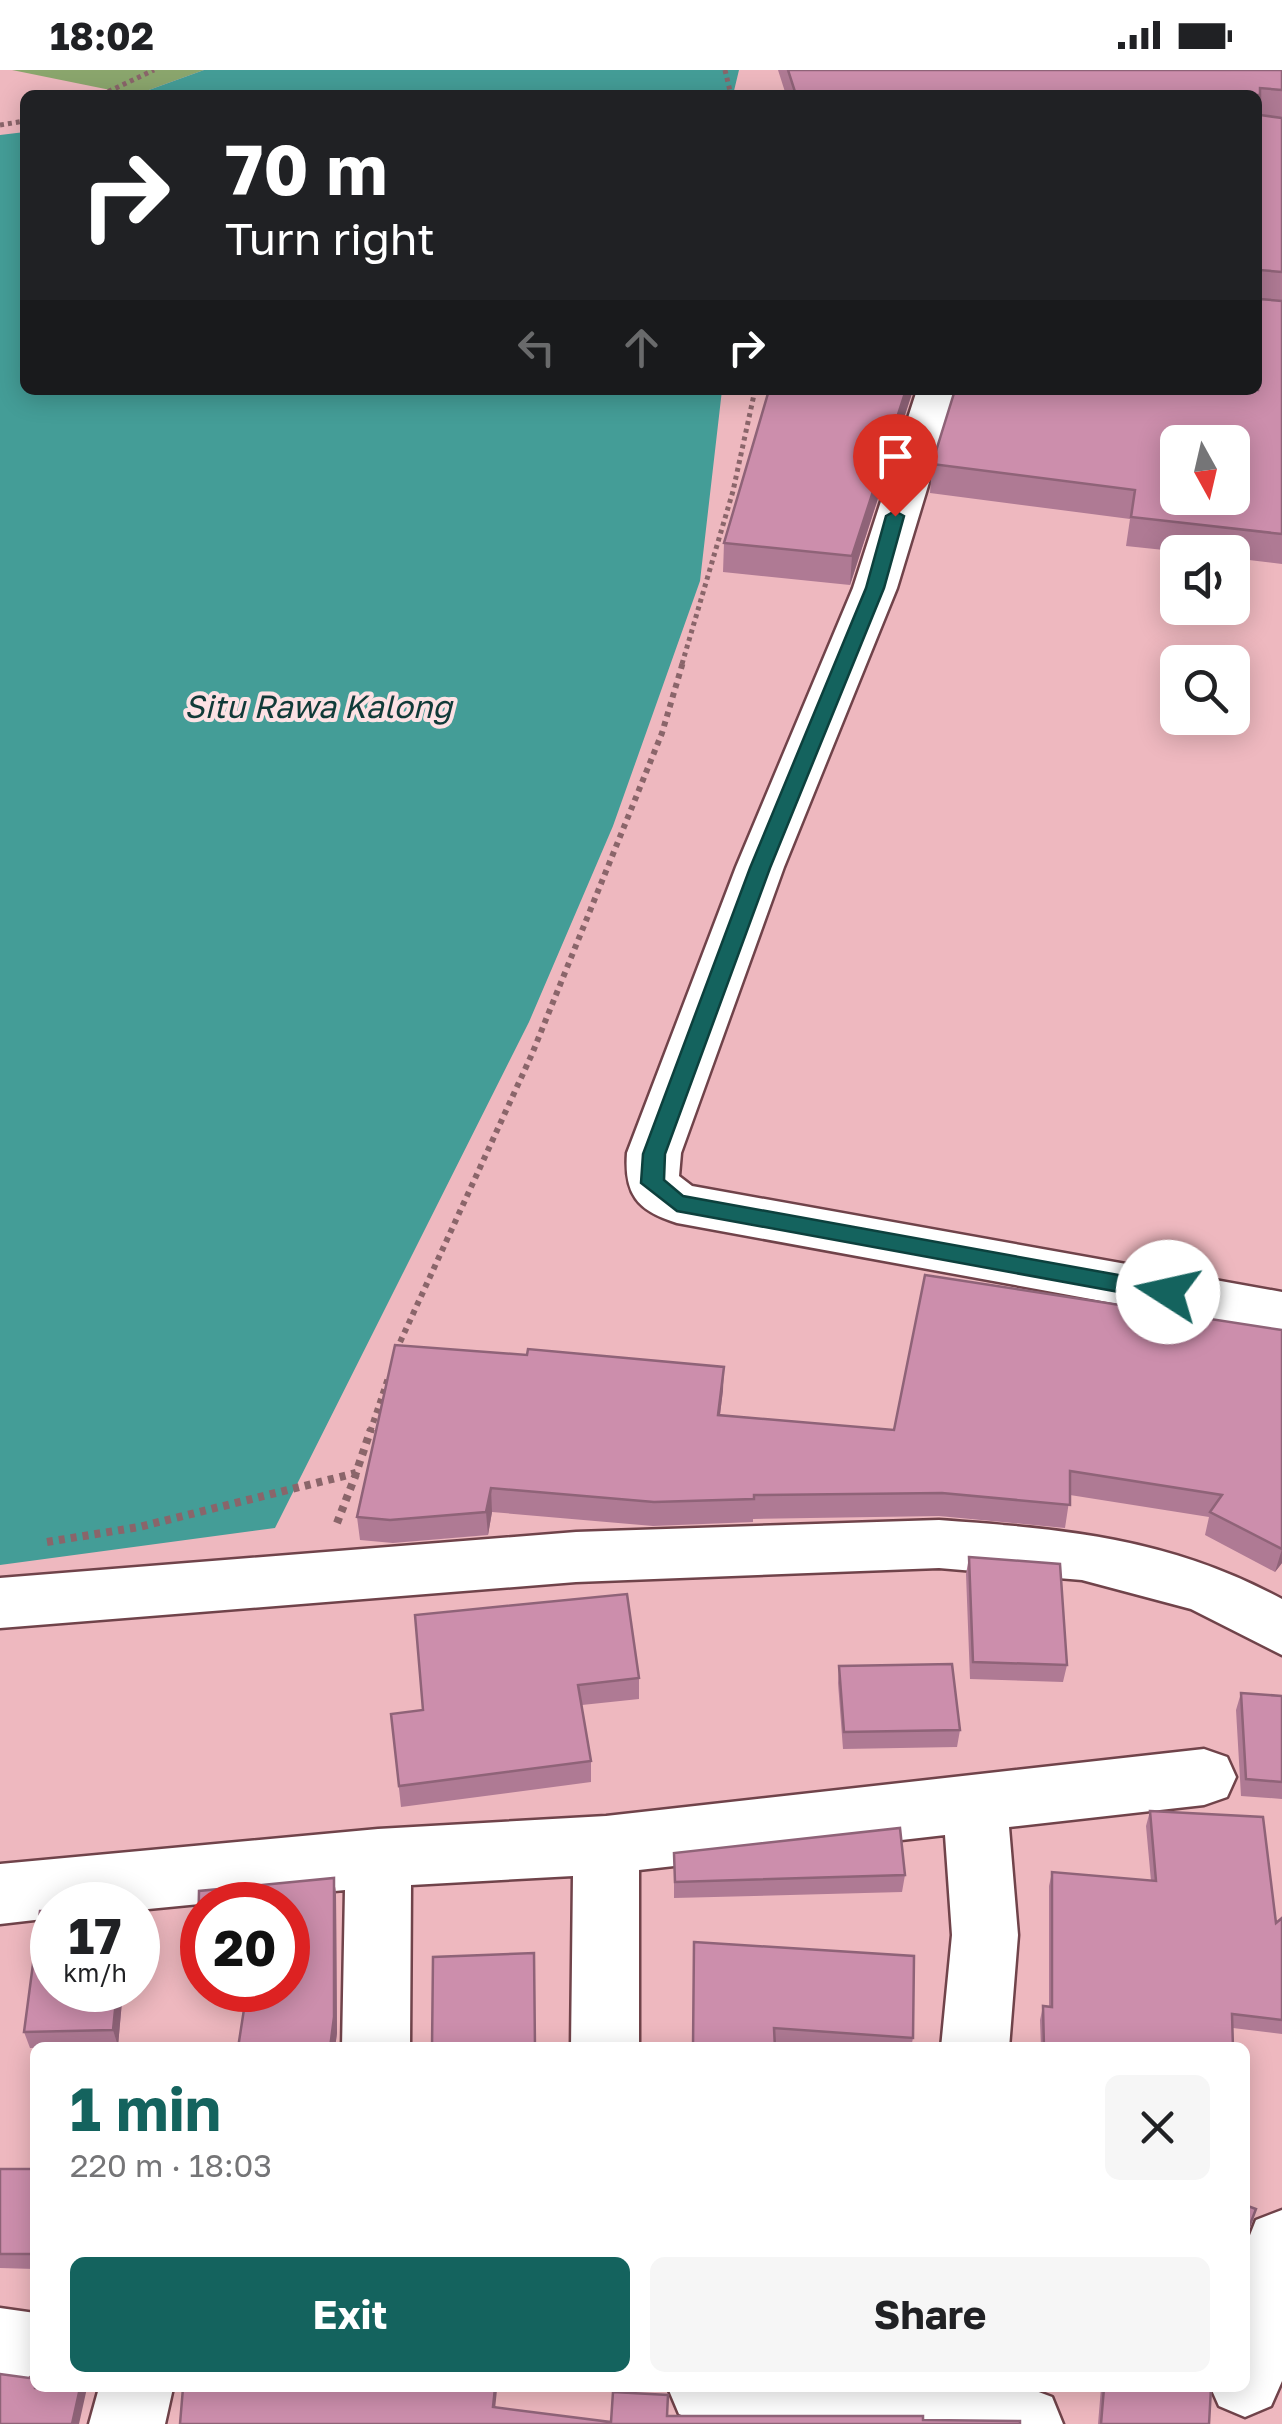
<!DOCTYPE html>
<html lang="en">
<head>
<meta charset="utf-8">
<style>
	:root { --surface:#fff; --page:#f6f6f6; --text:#202124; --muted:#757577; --accent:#14635e }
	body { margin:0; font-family:"Golos Text",sans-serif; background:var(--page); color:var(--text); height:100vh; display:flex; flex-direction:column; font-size:38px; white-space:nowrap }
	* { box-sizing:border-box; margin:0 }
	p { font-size:32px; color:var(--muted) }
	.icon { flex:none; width:55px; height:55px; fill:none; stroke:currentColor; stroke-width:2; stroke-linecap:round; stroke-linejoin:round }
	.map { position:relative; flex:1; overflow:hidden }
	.panel { position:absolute; left:30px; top:1972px; width:1220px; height:350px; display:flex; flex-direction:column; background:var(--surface); border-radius:15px; box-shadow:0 5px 25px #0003 }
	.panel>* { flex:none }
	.top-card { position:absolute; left:20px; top:20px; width:1242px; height:305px; border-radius:15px; box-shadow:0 5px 25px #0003; background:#202124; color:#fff; overflow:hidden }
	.needle { width:65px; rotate:172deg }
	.fabs { position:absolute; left:1160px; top:355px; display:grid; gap:20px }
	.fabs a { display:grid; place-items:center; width:90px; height:90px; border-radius:15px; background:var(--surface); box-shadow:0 5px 25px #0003; font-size:50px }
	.speed { position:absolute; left:30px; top:1812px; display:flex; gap:20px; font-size:50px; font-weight:700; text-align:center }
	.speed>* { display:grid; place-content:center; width:130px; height:130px; border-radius:50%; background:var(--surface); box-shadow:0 5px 25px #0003; line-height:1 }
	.speed small { font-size:25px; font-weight:400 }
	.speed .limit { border:15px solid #d22; background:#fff; color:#111 }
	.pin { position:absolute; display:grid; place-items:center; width:85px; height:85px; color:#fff; margin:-102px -42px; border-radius:50% 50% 50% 0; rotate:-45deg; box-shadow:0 0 10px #0007 }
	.pin .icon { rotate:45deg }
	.me { position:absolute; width:110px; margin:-55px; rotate:280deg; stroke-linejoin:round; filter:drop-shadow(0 0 8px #0008) }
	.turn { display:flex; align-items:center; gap:35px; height:210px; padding:0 40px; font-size:45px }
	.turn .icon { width:130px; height:130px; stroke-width:2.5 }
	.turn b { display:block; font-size:70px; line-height:85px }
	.lanes { display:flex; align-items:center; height:95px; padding:0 40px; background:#0003; justify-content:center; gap:50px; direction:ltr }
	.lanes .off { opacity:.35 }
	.round { display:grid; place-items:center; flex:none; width:105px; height:105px; border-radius:15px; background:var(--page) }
	.headline { display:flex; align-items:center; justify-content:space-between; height:170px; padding:0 40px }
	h1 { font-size:60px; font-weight:700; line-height:75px; color:var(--accent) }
	.button { display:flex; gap:20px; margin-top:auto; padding:20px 40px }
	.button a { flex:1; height:115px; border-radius:15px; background:var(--accent); color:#fff; font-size:40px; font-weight:700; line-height:115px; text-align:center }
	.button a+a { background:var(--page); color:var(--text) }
	.status { display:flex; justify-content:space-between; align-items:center; height:70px; padding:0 50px; background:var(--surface); direction:ltr }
	.status svg { height:28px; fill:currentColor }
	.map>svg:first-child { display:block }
</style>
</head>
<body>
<div class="status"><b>18:02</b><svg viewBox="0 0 49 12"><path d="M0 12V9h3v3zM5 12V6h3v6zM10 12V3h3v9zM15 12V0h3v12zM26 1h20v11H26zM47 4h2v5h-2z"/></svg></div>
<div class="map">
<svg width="1282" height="2354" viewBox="0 0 1282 2354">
	<rect width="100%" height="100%" fill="#eeb8bf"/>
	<!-- forest -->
	<path fill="#8ba66d" d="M12 0H204L135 25Z"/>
	<!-- water -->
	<path fill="#449d97" d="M204 0H739L733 25H135Z
		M25 62V320H722L700 511 613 756 529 952 275 1458 0 1495V65Z"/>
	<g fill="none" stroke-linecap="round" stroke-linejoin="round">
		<!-- minor casing -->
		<g stroke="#70434a" stroke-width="5">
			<path id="minor" d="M917 320H957L897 518 784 797 681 1083 679 1106 692 1116 1282 1222V1264L677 1153C637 1141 624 1124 627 1083L736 797 853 518Z
				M939 1450C1065 1459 1169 1468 1282 1529V1585L1191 1539 1082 1510 939 1498 576 1512 0 1558V1508L576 1462Z
				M1204 1679 1227 1687 1236 1707 1227 1727 1204 1735 1009 1757 1018 1865 1009 1978H941L952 1865 945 1765 639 1800V1978H571L573 1806 411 1815 410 1978H342L345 1820 138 1840V1835H52V1848L0 1854V1794L378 1759 606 1746Z
				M1282 2140V2311L1271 2336 1245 2347 1219 2336 1211 2318H1245V2178L1256 2150Z
				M0 2238 35 2243V2317L0 2312Z
				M99 2318H173L165 2354H89Z
				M668 2318H1028L1052 2327 1063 2354H702L679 2344Z"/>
		</g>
		<!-- path-far2 -->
		<path stroke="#8a656a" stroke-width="5" stroke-dasharray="4 4" stroke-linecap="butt" d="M725 0 731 25
			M101 25 154 0
			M0 55 25 51
			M682 594 733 421 755 320"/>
		<!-- path-far1 -->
		<path stroke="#8a656a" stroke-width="6" stroke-dasharray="5 5" stroke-linecap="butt" d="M396 1281 532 984 662 663 683 592
			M370 1362 388 1308"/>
		<!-- path -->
		<path stroke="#8a656a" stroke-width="8" stroke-dasharray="6 6" stroke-linecap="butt" d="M337 1453 356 1404
			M47 1472 139 1457 356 1403 371 1359"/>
		<!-- minor -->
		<use href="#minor" fill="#fff" fill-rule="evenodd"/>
	</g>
	<!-- wall -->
	<path fill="#af7a94" d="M778 0H1282V494L1232 488V482H1183L1126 476 1130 449 930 423 932 394 1258 320V25H786Z
		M769 320H913L850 515 723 502 724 473Z
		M1282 1260V1493L1275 1502 1205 1465 1209 1447 1070 1425 1065 1458 939 1446 753 1449V1452L653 1456 492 1442 488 1465 393 1473 360 1470 357 1447 723 1320 720 1345 894 1360Z
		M969 1487 1067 1595 1063 1612 970 1609 966 1504Z
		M415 1545 639 1608V1629L582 1635 591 1691V1712L401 1737 391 1644 423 1640Z
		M839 1596 960 1660 957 1677 843 1679 838 1613Z
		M1241 1623 1282 1626V1729L1241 1726 1236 1640Z
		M1150 1741 1276 1853 1282 1848V1964L1233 1958V1978H1041L1040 1950 1043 1936 1049 1937V1816L1052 1802 1151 1811 1146 1756Z
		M674 1783 905 1805 902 1822 674 1828Z
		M334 1808 336 1825 337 1963 335 1978H238L247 1920H288V1835H202L201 1882 198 1865 199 1821Z
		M694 1872 913 1968 911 1978H823L775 1974Z
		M123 1920 118 1976 30 1978 24 1962Z
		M0 2099H35V2199L0 2198Z
		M1101 2318H1211L1209 2354H1098Z"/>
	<!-- shaded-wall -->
	<path fill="#8f6378" d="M906 320H913L850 515 852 486Z
		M724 1297 723 1320 717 1368 718 1345Z
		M491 1418 492 1442 488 1465 486 1442Z
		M1282 1479V1493L1275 1502Z
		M334 1808 336 1825 337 1963 335 1978H330Z
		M117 1920H123L118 1976 113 1960Z
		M80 2318H87L79 2354H72Z
		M495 2318H497V2320L494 2349 493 2337Z"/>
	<!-- building -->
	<path fill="#cc8eac" stroke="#8f6378" stroke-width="2.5" fill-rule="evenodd" d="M788 0H1282V20L1260 18V45L1282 48V202L1260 200V229L1282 231V464L1131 447 1135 420 932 394 955 320H1258V25H796ZM1178 372H1232V428H1178Z
		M769 320H906L852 486 724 473Z
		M925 1205 1282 1260V1479L1210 1442 1222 1425 1070 1401V1435L942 1423 754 1425V1429L654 1432 491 1418 486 1442 390 1450 357 1447 395 1275 527 1285 528 1279 724 1297 718 1345 894 1360Z
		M969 1487 1060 1494 1067 1595 973 1592Z
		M627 1524 639 1608 578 1615 591 1691 399 1716 391 1644 423 1640 415 1545Z
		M952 1594 960 1660 844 1662 839 1596Z
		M1241 1623 1282 1626V1712L1246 1709Z
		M1150 1741 1263 1747 1276 1853 1282 1848V1950L1232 1944 1233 1978H1044L1043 1936 1052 1937V1802L1156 1811Z
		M900 1758 905 1805 675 1812 674 1783Z
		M334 1808V1947L330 1978H238L247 1920H288V1835H202V1865H198L199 1821Z
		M40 1841H52V1920H117L113 1960 24 1962Z
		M694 1872 914 1886 913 1968 774 1958 775 1978H693Z
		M534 1883 535 1978H432L433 1887Z
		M0 2099H35V2184H0Z
		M1245 2135 1256 2139 1246 2165 1245 2231Z
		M34 2285H35V2318H80L72 2354H0V2304L29 2308 34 2304Z
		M183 2318H495L493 2337 611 2352 613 2322 668 2325 667 2346H923V2350L1020 2351V2354H180Z
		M1104 2318H1211L1209 2354H1101Z"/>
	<!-- route -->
	<path fill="#14635e" stroke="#0d403d" stroke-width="2.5" d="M895 441 904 446 884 518 770 798 665 1084 664 1110 683 1126 1168 1214 1180 1222 1177 1228 1168 1231 677 1141 641 1113 643 1084 750 798 866 518 886 446Z"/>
	<g text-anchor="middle" stroke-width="8" stroke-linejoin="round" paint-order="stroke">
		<!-- water labels -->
		<g font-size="32" font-style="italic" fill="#103a38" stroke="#fde1e4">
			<text x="318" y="648">Situ Rawa Kalong</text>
		</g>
	</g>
</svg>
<div class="fabs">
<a><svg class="needle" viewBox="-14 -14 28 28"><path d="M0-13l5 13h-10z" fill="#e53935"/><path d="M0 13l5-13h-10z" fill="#757577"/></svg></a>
<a><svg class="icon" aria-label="sound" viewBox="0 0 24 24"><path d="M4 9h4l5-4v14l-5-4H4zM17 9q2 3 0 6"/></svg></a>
<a><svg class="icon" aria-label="search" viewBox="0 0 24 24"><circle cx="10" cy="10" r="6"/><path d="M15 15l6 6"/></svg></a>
</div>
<div class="speed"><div>17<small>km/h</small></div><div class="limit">20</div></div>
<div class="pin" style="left:895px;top:446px;background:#d93025"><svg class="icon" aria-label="arrive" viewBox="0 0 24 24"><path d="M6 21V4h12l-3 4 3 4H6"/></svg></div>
<svg class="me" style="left:1168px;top:1222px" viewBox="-20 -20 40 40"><circle r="19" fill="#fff"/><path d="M0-13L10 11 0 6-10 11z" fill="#14635e"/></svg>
<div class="top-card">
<div class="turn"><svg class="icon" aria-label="right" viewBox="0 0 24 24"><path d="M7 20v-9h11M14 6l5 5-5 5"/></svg><div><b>70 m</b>Turn right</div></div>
<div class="lanes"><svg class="icon off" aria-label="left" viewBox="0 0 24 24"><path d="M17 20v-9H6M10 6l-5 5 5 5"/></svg><svg class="icon off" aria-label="ahead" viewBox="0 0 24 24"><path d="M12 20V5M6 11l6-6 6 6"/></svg><svg class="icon" aria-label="right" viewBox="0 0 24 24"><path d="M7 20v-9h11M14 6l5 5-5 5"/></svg></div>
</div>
<section class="panel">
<div class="headline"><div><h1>1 min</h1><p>220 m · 18:03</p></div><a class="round"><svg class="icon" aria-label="close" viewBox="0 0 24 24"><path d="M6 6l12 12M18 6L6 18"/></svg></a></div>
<div class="button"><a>Exit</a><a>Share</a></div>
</section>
</div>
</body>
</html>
